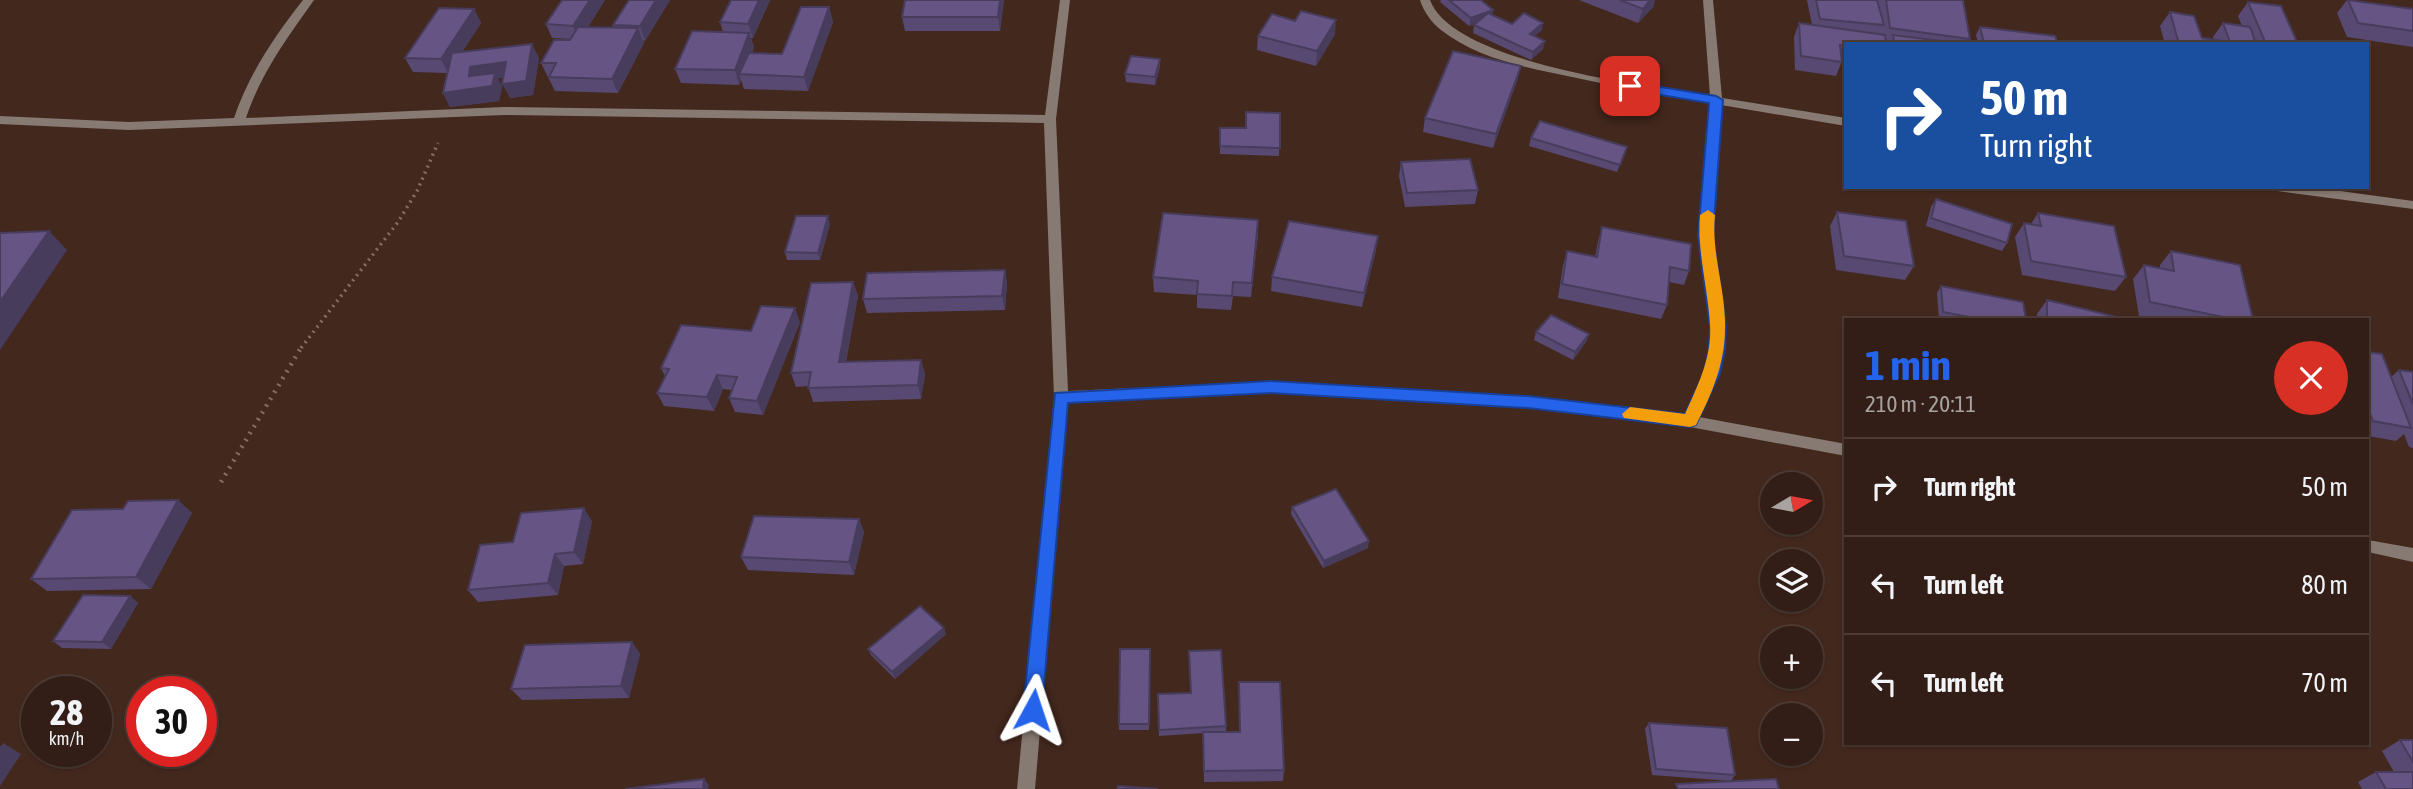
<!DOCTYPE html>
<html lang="en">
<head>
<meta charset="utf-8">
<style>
	:root { --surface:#321e16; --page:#3d2b23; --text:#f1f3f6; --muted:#a8a2a1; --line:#4d3c35; --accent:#2563eb }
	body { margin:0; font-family:"Asap Condensed",sans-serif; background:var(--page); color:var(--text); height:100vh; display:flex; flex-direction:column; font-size:26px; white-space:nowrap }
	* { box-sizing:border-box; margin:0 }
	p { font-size:23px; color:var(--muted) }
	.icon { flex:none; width:38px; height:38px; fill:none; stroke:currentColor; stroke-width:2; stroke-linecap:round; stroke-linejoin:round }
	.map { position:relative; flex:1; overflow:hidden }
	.side { position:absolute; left:1844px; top:318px; width:525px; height:427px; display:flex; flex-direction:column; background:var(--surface); border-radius:0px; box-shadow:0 2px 5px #0004,0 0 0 2px var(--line) }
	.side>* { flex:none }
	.guide { position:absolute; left:1844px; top:42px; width:525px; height:147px; border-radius:0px; box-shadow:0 2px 5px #0004,0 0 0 2px var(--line); background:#1a4fa0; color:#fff; overflow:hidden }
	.needle { width:46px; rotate:80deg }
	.tools { position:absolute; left:1760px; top:472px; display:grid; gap:14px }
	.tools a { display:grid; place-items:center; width:63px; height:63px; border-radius:50%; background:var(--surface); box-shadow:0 2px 5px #0004,0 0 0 2px var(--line); font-size:35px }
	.speed { position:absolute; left:21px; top:676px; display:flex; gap:14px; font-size:35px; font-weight:700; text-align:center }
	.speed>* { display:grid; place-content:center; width:91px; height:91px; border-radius:50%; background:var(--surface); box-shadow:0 2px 5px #0004,0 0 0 2px var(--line); line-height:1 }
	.speed small { font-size:18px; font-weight:400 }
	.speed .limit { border:10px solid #d22; background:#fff; color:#111 }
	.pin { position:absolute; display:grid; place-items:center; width:60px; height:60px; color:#fff; margin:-30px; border-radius:14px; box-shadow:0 4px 10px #0006 }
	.me { position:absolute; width:77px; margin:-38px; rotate:5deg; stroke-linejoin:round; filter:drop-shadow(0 0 5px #0008) }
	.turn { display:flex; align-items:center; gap:24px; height:147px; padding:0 21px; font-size:32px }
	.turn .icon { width:91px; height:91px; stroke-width:2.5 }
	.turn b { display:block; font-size:49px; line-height:60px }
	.round { display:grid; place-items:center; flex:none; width:74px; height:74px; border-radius:37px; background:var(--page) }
	.headline { display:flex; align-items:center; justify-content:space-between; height:119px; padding:0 21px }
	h1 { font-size:42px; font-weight:700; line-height:52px; color:var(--accent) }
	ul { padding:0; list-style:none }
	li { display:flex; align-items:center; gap:21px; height:98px; padding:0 21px; border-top:2px solid var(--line) }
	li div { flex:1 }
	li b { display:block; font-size:26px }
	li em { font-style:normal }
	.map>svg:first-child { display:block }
</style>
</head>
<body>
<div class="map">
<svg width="2413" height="789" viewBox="0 0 2413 789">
	<rect width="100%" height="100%" fill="#43281e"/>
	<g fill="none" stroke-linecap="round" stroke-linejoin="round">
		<!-- path-far1 -->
		<path stroke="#866e65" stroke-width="3.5" stroke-dasharray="2 4.5" stroke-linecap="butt" d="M301 348 398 222 417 191 438 143"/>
		<!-- path -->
		<path stroke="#866e65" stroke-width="4.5" stroke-dasharray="2 6" stroke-linecap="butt" d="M221 482 302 346"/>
		<!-- minor -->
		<path fill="#877a72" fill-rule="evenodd" d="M303 0H314C287 38 261 73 246 118L504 107 1045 115 1060 0H1070L1056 119 1068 391 1271 382 1528 397 1686 415 1705 373 1710 349 1711 327 1700 236 1710 103C1664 96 1618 87 1572 77 1528 68 1478 59 1441 30 1431 22 1424 12 1420 0H1430C1453 63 1648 86 1710 96L1703 0H1713L1722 98 1846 118V126L1721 105 1712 236 1725 327 1724 349 1719 373 1699 417 1846 444V456L1690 427 1528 407 1271 392 1068 402 1035 789H1017L1054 397 1044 123 504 115 129 130 0 124V116L129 122 234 118C249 74 274 37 303 0Z
			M2271 187H2311L2413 201V209L2277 191Z
			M2368 540 2413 548V562L2368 552Z"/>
	</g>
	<!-- wall -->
	<path fill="#584972" d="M605 0 588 27 614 28 613 25 629 0H670L645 41 643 40 644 43 618 93 555 91 541 63 571 39 552 38 546 24Z
		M770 0 753 38H751L754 47 752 53 782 54 829 7 833 22 808 91 744 89 741 80 739 85 681 83 675 69 723 32 720 22Z
		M905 0H1004L1000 31H905L902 17Z
		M1441 0H1481L1493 10 1492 15 1512 24 1542 30 1534 36 1543 49 1531 60 1473 33 1474 25 1477 23 1469 26 1440 2Z
		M1579 0H1655L1653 7 1638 23Z
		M1807 0H1963L1970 39 1968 44H1888L1889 43 1886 42 1846 44V61H1842L1836 76 1795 70 1794 37 1799 23 1812 25Z
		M2347 0 2413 9V47L2347 37 2337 13Z
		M2248 2 2298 44H2165L2160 26 2170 12 2202 38 2214 40 2213 37 2223 23 2242 26 2238 16Z
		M474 9 481 23 462 52 539 58 533 95 510 98 504 78H498L502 87 499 101 450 107 443 93 447 73 413 72 405 58Z
		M1295 21 1335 34 1316 66 1257 50 1258 36Z
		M1980 27 2058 44H1978L1976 35Z
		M1160 59V67L1155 85 1126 82 1125 74Z
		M1521 66 1517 81 1493 148 1423 132 1425 118Z
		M1280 113 1279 156 1220 154V128H1246Z
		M1531 138 1627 147 1617 172 1529 146Z
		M1401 162 1478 190 1475 204 1405 207 1399 176Z
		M1936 199 2007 243 2002 251 1926 226 1931 207Z
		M1837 212 1914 266 1905 280 1836 270 1830 226Z
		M2038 213 2126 277 2115 291 2022 275 2015 237 2024 223 2031 224Z
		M830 224 820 260H787L785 252Z
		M1602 227 1689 271 1684 285 1669 282 1667 305 1661 319 1558 298 1563 265 1567 251 1595 257 1598 241Z
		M1258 234 1251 297 1233 296 1231 310 1197 308V295L1154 292 1153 277Z
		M1376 250 1362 307 1271 291 1272 277Z
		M2171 251 2253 320H2161L2139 316 2133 279 2144 265 2160 268V265Z
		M1005 270 1007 284 1005 310 867 313 863 299Z
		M853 282 858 296 846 362 921 360 925 374 921 399 813 402 808 386 796 387 791 373Z
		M1941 286 2026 320H1939L1937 293Z
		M2047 300 2129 320H2037V314Z
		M800 322 763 415 735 412 729 398 732 390 723 389 714 411 664 406 657 393 665 376 661 368Z
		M1536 332 1589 334 1586 342 1573 360 1534 340Z
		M2368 352 2391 377 2399 370 2413 372V448L2409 447 2404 434 2396 441 2368 436Z
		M178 500 192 513 151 589 47 591 31 579 123 509Z
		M1292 507 1368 548 1323 568 1291 514Z
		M859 519 864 532 854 575 748 570 741 557Z
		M592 521 583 564 564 566 558 595 478 602 468 590 513 542Z
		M130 596 138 603 111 649 62 648 53 641Z
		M946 634 895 679 871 655 868 649Z
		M632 642 640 654 629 698 522 700 511 689Z
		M1150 649 1149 730H1119V724Z
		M1239 682 1284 770 1283 781 1204 782 1203 733 1159 736 1158 694 1226 726V732H1240Z
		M1649 723 1735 775 1731 781 1652 775 1645 729Z
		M2400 740H2413V789H2362L2358 782 2376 772H2394L2382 751Z"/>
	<!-- shaded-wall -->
	<path fill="#473c5c" d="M590 0H605L579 40 573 26Z
		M656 0H670L645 41 640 26Z
		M759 0H770L753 38 748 24Z
		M1000 0H1004L1000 31 998 17Z
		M1650 0H1655L1653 7 1638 23 1643 9Z
		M829 7 833 22 808 91 804 77Z
		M474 9 481 23 448 73 441 59Z
		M1493 10 1492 17 1469 26 1471 18Z
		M1336 20 1335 34 1316 66 1317 51Z
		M1543 23 1542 30 1528 42 1530 34Z
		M638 28 644 43 618 93 612 79Z
		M749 33 754 47 743 75 739 74 741 80 739 85 735 70Z
		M1545 41 1543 49 1531 60 1533 52Z
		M532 44 539 58 533 95 510 98 502 84Z
		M1160 59V67L1155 85V77Z
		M506 62 513 76 498 78 502 87 499 101 450 107 443 93 469 76 470 67Z
		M1521 66 1517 81 1493 148 1496 134Z
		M828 216 830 224 820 260 818 253Z
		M1258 220V234L1251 297 1252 283Z
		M49 231 67 250 0 350V302Z
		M1378 236 1376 250 1362 307 1364 293Z
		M1005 270 1007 284 1005 310 1002 296Z
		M853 282 858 296 843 376 839 362Z
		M795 308 800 322 763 415 757 401Z
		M1589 334 1586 342 1573 360 1575 352Z
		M921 360 925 374 921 399 918 385Z
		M717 375 723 389 714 411 707 397Z
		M178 500 192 513 151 589 136 577Z
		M584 508 592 521 583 564 574 552Z
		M859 519 864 532 854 575 849 562Z
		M1369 541 1368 548 1323 568 1324 561Z
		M555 554 564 566 558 595 548 583Z
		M130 596 138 603 111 649 102 642Z
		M944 628 946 634 895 679 892 672Z
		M632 642 640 654 629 698 621 686Z
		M3 743 21 754 0 786V747Z
		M704 779 709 785 708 789H703Z"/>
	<!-- building -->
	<path fill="#665584" stroke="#473c5c" stroke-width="2" d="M562 0H590L573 26 546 24Z
		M629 0H656L640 26 613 25Z
		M731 0H759L748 24 720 22Z
		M905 0H1000L998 17H902Z
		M1449 0H1481L1493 10 1471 18Z
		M1620 0H1650L1643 9Z
		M1816 0H1877L1884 25 1820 19Z
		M1886 0H1963L1970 39 1890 28Z
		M2348 0 2413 9V31L2358 23Z
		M2248 2 2281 6 2298 44H2266Z
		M801 7H829L804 77 739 74 749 53 782 54Z
		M439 8 474 9 441 59 405 58Z
		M1301 11 1336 20 1317 51 1258 36 1272 14 1295 21Z
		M2170 12 2194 16 2202 38 2230 42 2223 23 2250 27 2256 44H2179Z
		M1488 13 1512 24 1524 13 1543 23 1530 34 1545 41 1533 52 1474 25Z
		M1799 23 1885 35 1886 44H1846V46L1840 45 1842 62 1801 56Z
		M578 27 638 28 612 79 549 77 556 63H541L554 40H570Z
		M1980 27 2055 36 2058 44 1984 43Z
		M692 31 749 33 735 70 675 69Z
		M1893 35 1966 44H1894Z
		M532 44 526 81 502 84 506 62 470 67 469 76 495 73 492 86 443 93 452 53Z
		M1453 51 1521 66 1496 134 1425 118Z
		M1131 56 1160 59 1155 77 1125 74Z
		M1246 112 1280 113V148L1220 146V128H1246Z
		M1540 121 1627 147 1620 165 1531 138Z
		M1470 159 1478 190 1407 193 1401 162Z
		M1936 199 2012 224 2007 243 1931 218Z
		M1837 212 1906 221 1914 266 1844 256Z
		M1163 213 1258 220 1252 283 1233 282 1232 296 1197 294 1198 281 1153 277Z
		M2038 213 2114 226 2126 277 2031 261 2024 223 2041 226Z
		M796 216H828L818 253 785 252Z
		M1289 221 1378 236 1364 293 1272 277Z
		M1602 227 1691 244 1689 271 1670 267 1667 305 1562 284 1567 251 1597 257Z
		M49 231 0 302V233Z
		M2171 251 2240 265 2253 320H2238L2150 302 2144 265 2174 271Z
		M1005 270 1002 296 863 299 867 273Z
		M853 282 839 362 921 360 918 385 808 388 811 372 791 373 811 283Z
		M1941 286 2023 302 2026 320H1985L1943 312Z
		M2047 300 2129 320H2047Z
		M761 306 795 308 757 401 729 398 737 377 717 375 707 397 657 393 669 369 661 368 681 325 751 331Z
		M1551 315 1589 334 1575 352 1536 332Z
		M2368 352 2382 354 2411 428 2373 421 2368 408Z
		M2399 370 2413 372V404Z
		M1336 489 1369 541 1324 561 1292 507Z
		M178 500 136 577 31 579 72 510 123 509 128 501Z
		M584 508 574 552 555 554 548 583 468 590 480 545 513 542 521 513Z
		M754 516 859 519 849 562 741 557Z
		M83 595 130 596 102 642 53 641Z
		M920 606 944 628 892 672 868 649Z
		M632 642 621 686 511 689 525 645Z
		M1120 649H1150L1149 724H1119Z
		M1221 650 1226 726 1159 730 1158 694 1191 693 1189 651Z
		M1239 682H1280L1284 770 1204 771 1203 732H1240Z
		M1649 723 1727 728 1735 775 1656 769Z
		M2400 740H2413V762Z
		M2376 772H2413V789H2386Z
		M704 779 703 789H625Z
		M1776 779 1779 789H1678L1676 784Z
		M1118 786 1158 789H1118Z"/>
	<!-- route -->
	<path fill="#2563eb" stroke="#184099" stroke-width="2" d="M1630 82 1716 96 1723 100 1713 236 1726 327 1725 349 1720 373 1696 425 1690 427 1528 408 1271 393 1068 403 1042 710 1040 717 1033 719 1026 717 1023 710 1055 393 1271 381 1528 396 1685 414 1704 373 1709 349 1710 327 1698 236 1709 103 1625 89 1623 86Z"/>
	<!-- slow -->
	<path fill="#f59e0b" d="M1708 210 1715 215C1711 254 1726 290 1725 328 1725 363 1712 394 1696 425L1690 427 1624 418 1622 414 1630 407 1685 414C1698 385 1712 357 1710 325 1708 288 1697 252 1700 215Z"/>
</svg>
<div class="tools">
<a><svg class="needle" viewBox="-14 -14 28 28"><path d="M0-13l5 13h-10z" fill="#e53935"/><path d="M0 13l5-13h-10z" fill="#a8a2a1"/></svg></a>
<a><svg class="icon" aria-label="layers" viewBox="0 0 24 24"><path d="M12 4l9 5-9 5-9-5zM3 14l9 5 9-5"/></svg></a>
<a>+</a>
<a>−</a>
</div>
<div class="speed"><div>28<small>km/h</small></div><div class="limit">30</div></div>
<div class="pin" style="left:1630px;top:86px;background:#d93025"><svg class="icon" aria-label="arrive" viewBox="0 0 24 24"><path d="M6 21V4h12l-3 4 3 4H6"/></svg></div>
<svg class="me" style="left:1033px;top:710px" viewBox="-20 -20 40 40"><path d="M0-17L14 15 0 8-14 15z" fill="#2563eb" stroke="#fff" stroke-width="4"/></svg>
<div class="guide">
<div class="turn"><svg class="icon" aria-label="right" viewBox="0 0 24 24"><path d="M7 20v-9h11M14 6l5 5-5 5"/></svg><div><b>50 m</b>Turn right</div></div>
</div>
<section class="side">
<div class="headline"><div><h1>1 min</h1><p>210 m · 20:11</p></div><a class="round" style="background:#d93025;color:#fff"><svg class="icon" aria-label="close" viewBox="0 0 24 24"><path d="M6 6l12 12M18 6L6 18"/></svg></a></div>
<ul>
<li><svg class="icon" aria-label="right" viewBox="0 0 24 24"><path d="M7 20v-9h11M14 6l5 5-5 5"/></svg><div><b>Turn right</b></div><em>50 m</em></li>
<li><svg class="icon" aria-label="left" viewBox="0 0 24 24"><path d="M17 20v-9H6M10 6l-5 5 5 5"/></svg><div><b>Turn left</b></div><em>80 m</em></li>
<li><svg class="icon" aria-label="left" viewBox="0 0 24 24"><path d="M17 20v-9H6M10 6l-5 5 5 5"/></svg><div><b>Turn left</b></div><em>70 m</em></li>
</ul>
</section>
</div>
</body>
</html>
